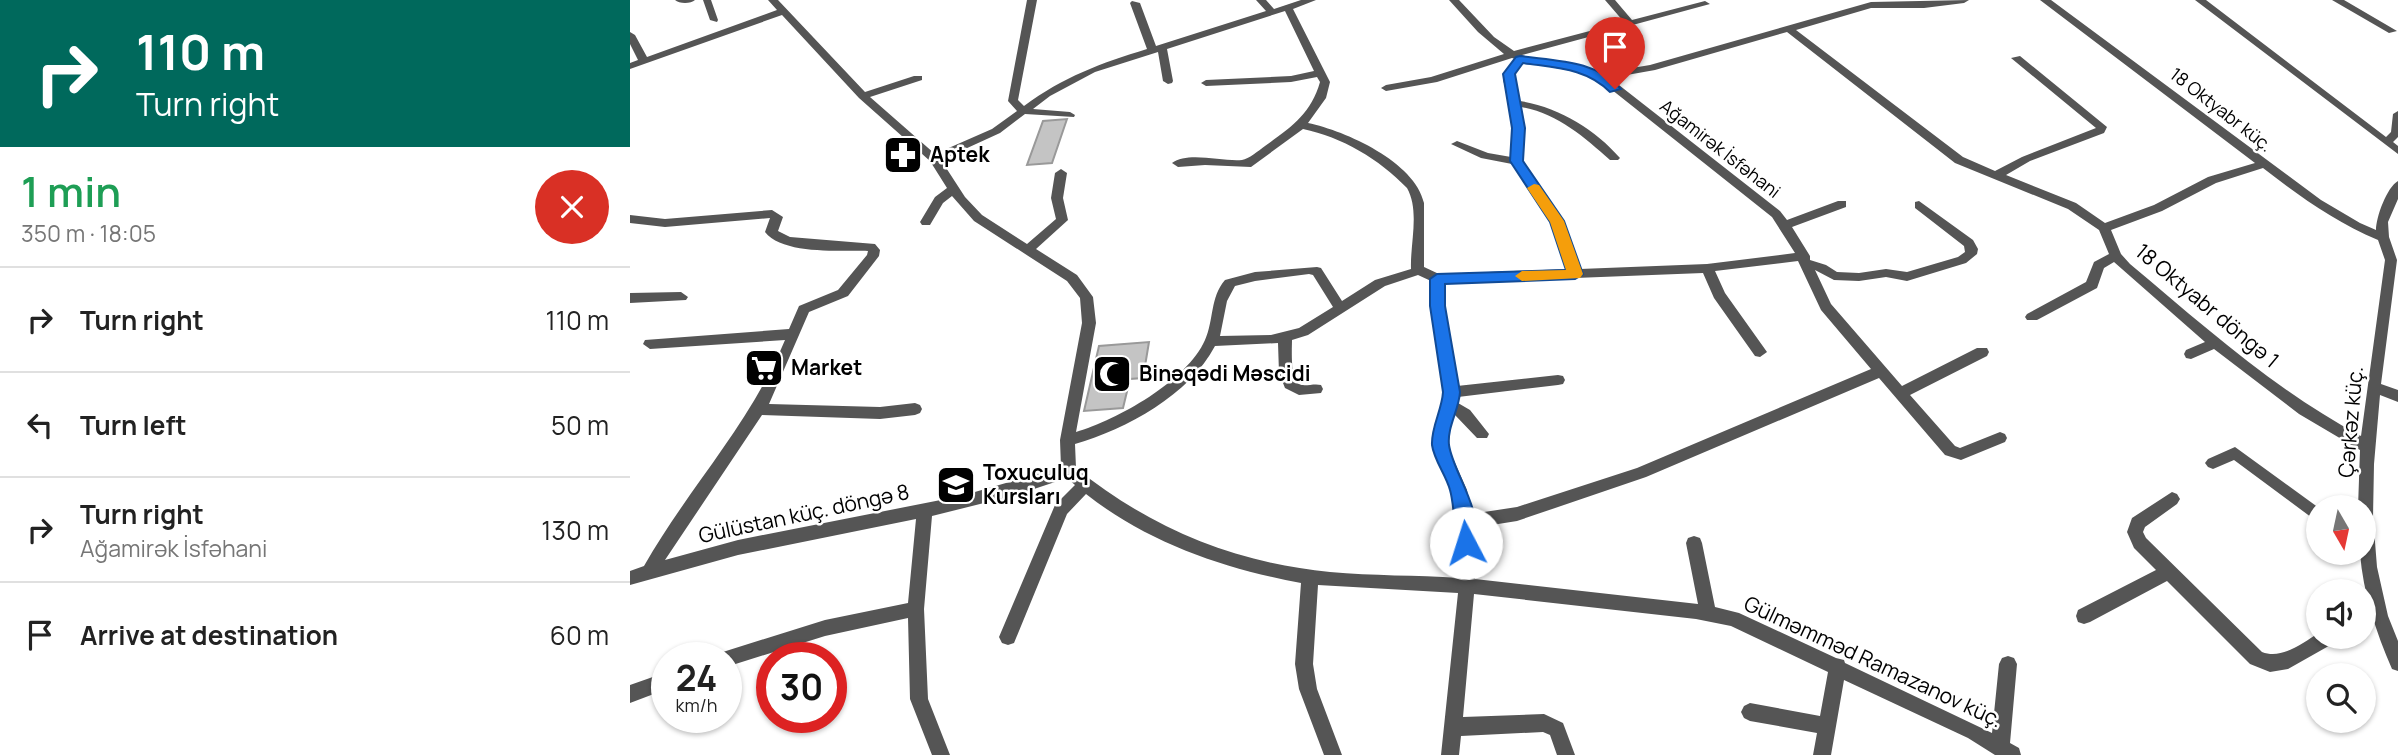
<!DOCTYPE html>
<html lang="en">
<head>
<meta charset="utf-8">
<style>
	:root { --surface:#fff; --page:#f2f2f2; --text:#222; --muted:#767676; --line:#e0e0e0 }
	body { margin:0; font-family:Manrope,sans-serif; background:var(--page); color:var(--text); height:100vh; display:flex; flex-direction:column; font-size:26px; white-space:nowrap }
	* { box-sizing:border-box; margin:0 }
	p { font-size:23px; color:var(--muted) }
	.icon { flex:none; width:38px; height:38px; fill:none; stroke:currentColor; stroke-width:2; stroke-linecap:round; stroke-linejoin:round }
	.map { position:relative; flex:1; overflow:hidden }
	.drawer { display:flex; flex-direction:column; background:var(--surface); width:630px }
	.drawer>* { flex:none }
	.top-card { background:#00695c; color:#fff; overflow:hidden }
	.needle { width:46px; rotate:171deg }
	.controls { position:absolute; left:1676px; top:495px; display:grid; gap:14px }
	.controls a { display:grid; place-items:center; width:70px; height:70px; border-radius:50%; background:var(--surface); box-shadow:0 2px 5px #0004; font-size:35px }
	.speed { position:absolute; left:21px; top:642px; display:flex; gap:14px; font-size:35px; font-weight:700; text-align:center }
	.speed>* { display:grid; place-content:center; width:91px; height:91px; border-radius:50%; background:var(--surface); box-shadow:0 2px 5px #0004; line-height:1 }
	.speed small { font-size:18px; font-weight:400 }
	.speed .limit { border:10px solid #d22; background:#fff; color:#111 }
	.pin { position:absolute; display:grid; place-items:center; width:60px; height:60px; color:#fff; margin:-72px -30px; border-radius:50% 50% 50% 0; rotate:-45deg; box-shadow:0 0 7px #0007 }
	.pin .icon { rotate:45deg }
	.me { position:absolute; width:77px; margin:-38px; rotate:355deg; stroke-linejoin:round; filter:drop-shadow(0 0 5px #0008) }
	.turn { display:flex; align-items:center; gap:24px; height:147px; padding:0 21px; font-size:32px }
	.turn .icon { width:91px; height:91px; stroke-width:2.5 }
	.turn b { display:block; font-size:49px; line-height:60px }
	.round { display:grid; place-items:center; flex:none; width:74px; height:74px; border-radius:37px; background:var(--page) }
	.summary { display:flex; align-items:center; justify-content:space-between; height:119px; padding:0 21px }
	h1 { font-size:42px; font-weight:600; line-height:52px; color:#1e9e55 }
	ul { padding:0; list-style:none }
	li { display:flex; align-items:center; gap:21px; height:105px; padding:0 21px; border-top:2px solid var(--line) }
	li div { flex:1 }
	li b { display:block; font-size:26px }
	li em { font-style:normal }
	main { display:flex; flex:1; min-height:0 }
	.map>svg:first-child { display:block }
</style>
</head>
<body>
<main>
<section class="drawer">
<div class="top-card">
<div class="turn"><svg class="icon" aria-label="right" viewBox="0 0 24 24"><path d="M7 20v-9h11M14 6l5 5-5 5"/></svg><div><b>110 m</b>Turn right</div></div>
</div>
<div class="summary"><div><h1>1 min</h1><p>350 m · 18:05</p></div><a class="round" style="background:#d93025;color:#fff"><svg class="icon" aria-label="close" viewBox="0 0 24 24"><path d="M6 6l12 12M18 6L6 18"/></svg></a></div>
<ul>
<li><svg class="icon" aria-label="right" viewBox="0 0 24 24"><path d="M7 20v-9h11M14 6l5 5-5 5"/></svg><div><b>Turn right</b></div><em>110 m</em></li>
<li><svg class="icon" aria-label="left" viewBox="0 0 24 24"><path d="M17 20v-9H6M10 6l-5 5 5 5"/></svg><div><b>Turn left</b></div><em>50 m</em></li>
<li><svg class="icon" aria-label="right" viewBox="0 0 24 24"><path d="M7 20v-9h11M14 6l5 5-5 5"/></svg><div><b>Turn right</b><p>Ağamirək İsfəhani</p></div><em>130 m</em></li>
<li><svg class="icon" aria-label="arrive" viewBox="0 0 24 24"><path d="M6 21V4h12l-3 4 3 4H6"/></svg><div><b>Arrive at destination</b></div><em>60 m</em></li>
</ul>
</section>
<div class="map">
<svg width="1768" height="755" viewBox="0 0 1768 755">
	<rect width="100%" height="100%" fill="#fff"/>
	<!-- building -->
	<path fill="#c4c4c4" stroke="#999" stroke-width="2" d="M437 119 422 163 397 165 413 121Z
		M519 342 513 378 500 379 493 408 454 411 469 346Z"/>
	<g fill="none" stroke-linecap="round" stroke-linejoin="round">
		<!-- service -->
		<path fill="#555" fill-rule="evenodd" d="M45 0H65C61 4 49 4 45 0Z
			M73 0H81L88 20 87 22 80 20Z"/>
		<!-- minor -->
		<path fill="#555" fill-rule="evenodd" d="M138 0H148L235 92 284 76H292V80L240 97 305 154 362 129 387 111 378 101 397 0H407L388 100 394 106C433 77 471 63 517 49L500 3 502 1 510 3 526 46 636 11 626 0H636L644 9 671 0H686L663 9 700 82 696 98 678 123C716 131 785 162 794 203V267L809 274 937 269 921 221 882 164 851 158 821 144 827 141 858 153 881 157 883 128 880 103 873 80 874 73 885 59 882 58 807 82 756 91 751 88 756 85 801 77 874 54 848 32 819 0H829L864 37 884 51 994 22 975 0H985L1002 20 1075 1 1080 4 892 55 907 60 955 67 972 73 1020 65 1241 2 1339 0 1334 3 1294 8H1241L1166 30 1333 157 1365 171 1392 157 1466 128 1381 58 1390 56 1477 127 1474 133 1400 161 1376 175 1446 203 1475 223 1524 205 1578 177 1625 163 1410 0H1421L1691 200 1730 223 1746 230C1746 217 1757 187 1768 181V199L1758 222 1759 237 1767 260 1751 384 1768 390V402L1750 395 1744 464 1743 517 1747 567 1758 616 1768 641V671L1762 669C1746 632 1733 593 1730 553H1734V508H1728L1730 450 1669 414 1584 349 1561 359 1556 358 1554 354 1556 350 1575 342 1484 262 1474 268 1467 288 1407 320H1397L1395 317 1397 314 1456 282 1464 262 1479 254 1469 230 1438 209 1325 163 1157 32 1025 70 980 78 1150 211 1157 220 1208 201H1216V207L1162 227 1180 256V260L1196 265 1207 272 1229 273 1256 269 1277 272 1328 257 1335 252 1334 246 1285 208V202L1289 201 1343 240 1348 249 1347 254 1336 263 1277 281 1256 277 1229 281 1204 280 1185 270 1201 304 1272 386 1347 348H1357L1359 352 1357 356 1280 395 1325 446 1330 448 1370 432 1375 434 1377 438 1375 442 1331 460 1315 455 1249 378 1016 477 887 521 843 528 845 579 1068 604 1056 543 1058 538 1064 536 1070 538 1072 543 1085 607 1109 613 1206 658 1214 660 1215 663 1362 733 1369 664 1372 658 1378 656 1384 658 1387 664 1380 743 1389 748 1391 755H1365L1338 738 1214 680 1201 755H1183L1187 733 1120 721 1114 718 1111 712 1114 706 1120 703 1190 716 1198 672 1101 626 1066 619 844 594 833 717 914 714 933 723 945 755H927L920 735 913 732 831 736 829 755H811L828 593 688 585 683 664 687 689 712 755H694L669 689 665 664 671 583C595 569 518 543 456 494L437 514 384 643 378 645 372 643 369 637 425 505 445 485 437 478 386 495 302 516 294 609 298 699 320 755H302L280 699 278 618 195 636 96 667V658H88L90 653 96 651 195 620 278 603 286 519 108 555 0 585V571L14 566C59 487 119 426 155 340L20 349 13 344 15 340 159 329 169 306 208 290 237 255 238 251C210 250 153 255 135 232L140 218 35 227 0 223V215L35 219 142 210 153 217 148 231 160 237 245 244 250 250 249 256 218 296 179 312 139 404 250 407 285 403 290 405 292 409 290 413 285 415 250 419 132 415 35 560 108 540 331 496 431 467 430 440 452 323 450 298 437 281 344 221 322 196 313 203 300 225H292L290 222 305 197 317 188 300 161 229 98 152 15 0 69V63L8 60 0 44V32L5 35 17 57 147 10ZM655 11 684 71 661 76 576 80 571 83 576 86 661 82 687 77 690 82C681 114 660 128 635 146 628 151 619 159 612 160 593 162 558 151 542 163L548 167 575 165 621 167 673 129C712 137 749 159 777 188 790 211 780 243 781 269L745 280 712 301 691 268 687 267 625 272 595 280C580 297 584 320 575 340 557 381 487 420 446 432L466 323 463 297 447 275 406 249 438 220 433 198 437 173 431 169 425 173 421 198 426 219 397 244 352 215 335 197 311 160 370 133 395 114 444 117 445 115 440 112 403 109 420 96 465 72 528 52 533 81 538 84 542 83 543 81 537 49ZM893 62 953 73 967 78 1142 217 1165 253 1077 264 950 269 933 221 892 161 893 128 891 107C927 113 954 137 980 160H988L990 158C965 129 928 107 890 101 884 84 881 77 893 62ZM1633 168C1669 196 1705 222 1748 240L1755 260 1731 436C1646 391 1574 326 1500 264L1491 254 1481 230 1532 211 1586 183ZM1168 261 1191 310 1241 369 1007 468 887 507 841 514 837 490 818 447V431L825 415 847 438H857L859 434 840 410 828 403V397L928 385 933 384 935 380 933 376 928 375 827 386 814 306 813 283 1073 273 1084 298 1125 356 1130 357 1137 352 1095 293 1085 271ZM679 274 683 275 703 307 669 328 641 335 590 336 597 301 605 286 625 281ZM788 275 801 281 800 306 814 392C814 411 801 426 804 445 805 461 817 475 821 491 829 519 828 549 829 578 786 575 743 576 700 572 605 563 520 528 446 468L445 444C497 429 559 395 585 346L648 343 649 373 655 388 669 395 691 393 693 389 691 385C684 383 674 387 669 384 660 379 662 348 662 340L678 335 755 286Z
			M1565 0H1576L1756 137 1761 132 1763 114 1768 111V137L1763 142 1768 146V154Z
			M1702 0H1714L1767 31 1759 33Z
			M51 292 58 297 56 300 0 303V293Z
			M1605 447 1689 508V523L1604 460 1583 469 1578 467 1575 463 1578 459Z
			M1542 492 1547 494 1550 499 1547 504 1515 527 1513 532 1516 538 1632 652C1652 660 1672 643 1689 633V637H1707L1704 643 1658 669 1640 672 1620 664 1537 581 1460 622 1454 624 1448 622 1446 616 1448 610 1526 570 1504 548 1497 532 1502 518Z
			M37 672V689L0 703V685Z"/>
	</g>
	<!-- route -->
	<path fill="#1a73e8" stroke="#114b97" stroke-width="2" d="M890 56C926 61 966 60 991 89L980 92C956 68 926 68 893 63L885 74 895 128 893 161 934 221 953 274 945 279 815 284V306L830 392C829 410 817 427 819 445 823 474 858 516 842 549L836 551 829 549C824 537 825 507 820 490 816 475 804 460 802 445 801 427 812 410 813 392L800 306V279L807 274 936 270 920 222 880 161 882 128 873 74 886 57Z"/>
	<!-- slow -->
	<path fill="#f59e0b" d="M904 184 909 185 934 221 953 274 950 278 892 281 885 276 892 271 936 270 920 222 897 188Z"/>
	<!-- icons -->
	<defs>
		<g id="pharmacy-square" transform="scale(2.0125)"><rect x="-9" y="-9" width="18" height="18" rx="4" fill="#000" stroke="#fff"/><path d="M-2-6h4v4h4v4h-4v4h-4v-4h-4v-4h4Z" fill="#fff"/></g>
		<g id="supermarket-square" transform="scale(2.0125)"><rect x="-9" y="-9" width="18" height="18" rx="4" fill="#000" stroke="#fff"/><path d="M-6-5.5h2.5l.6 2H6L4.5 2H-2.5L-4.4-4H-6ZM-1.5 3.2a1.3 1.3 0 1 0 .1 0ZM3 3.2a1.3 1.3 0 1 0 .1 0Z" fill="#fff"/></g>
		<g id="mosque-square" transform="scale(2.0125)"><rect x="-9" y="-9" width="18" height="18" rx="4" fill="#000" stroke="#fff"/><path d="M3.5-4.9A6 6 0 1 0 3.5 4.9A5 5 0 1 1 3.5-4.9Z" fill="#fff"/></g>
		<g id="university-square" transform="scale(2.0125)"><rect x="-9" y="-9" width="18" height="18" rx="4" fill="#000" stroke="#fff"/><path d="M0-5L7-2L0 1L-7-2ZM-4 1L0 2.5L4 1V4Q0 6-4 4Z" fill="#fff"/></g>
	</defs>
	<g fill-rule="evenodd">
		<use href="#pharmacy-square" x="273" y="155"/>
		<use href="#supermarket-square" x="134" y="368"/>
		<use href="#mosque-square" x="482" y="374"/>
		<use href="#university-square" x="326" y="485"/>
	</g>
	<g text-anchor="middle" stroke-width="5" stroke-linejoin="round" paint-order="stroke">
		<!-- far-street labels -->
		<g font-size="18" fill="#000" stroke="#fff">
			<text transform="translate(1591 110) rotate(38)" y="6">18 Oktyabr küç.</text>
			<text transform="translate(1090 149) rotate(38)" y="6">Ağamirək İsfəhani</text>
		</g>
		<!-- poi labels -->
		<g font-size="21" font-weight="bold" fill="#000" stroke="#fff" text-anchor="start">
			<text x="300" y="162">Aptek</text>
			<text x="161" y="375">Market</text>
			<text x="509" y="381">Binəqədi Məscidi</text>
			<text x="353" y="480">Toxuculuq<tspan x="353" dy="24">Kursları</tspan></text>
		</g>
		<!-- street labels -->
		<g font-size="21" fill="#000" stroke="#fff">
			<text transform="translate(1577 306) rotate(40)" y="7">18 Oktyabr döngə 1</text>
			<text transform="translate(1721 422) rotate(-85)" y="7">Çərkəz küç.</text>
			<text transform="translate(174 514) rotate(-12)" y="7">Gülüstan küç. döngə 8</text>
			<text transform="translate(1243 662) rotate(25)" y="7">Gülməmməd Ramazanov küç.</text>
		</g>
	</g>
</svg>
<div class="controls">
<a><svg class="needle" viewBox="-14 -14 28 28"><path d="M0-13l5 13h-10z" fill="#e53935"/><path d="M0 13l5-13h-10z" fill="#767676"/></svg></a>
<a><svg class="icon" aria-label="sound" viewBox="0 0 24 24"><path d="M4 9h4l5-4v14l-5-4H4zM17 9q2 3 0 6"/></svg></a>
<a><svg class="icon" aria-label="search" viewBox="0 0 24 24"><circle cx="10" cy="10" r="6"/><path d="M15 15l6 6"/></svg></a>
</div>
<div class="speed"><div>24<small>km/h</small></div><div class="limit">30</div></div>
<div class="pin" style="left:985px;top:89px;background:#d93025"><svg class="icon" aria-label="arrive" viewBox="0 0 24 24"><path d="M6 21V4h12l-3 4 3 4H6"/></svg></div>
<svg class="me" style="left:836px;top:543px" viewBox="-20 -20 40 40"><circle r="19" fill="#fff"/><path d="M0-13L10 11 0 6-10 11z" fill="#1a73e8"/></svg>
</div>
</main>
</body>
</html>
